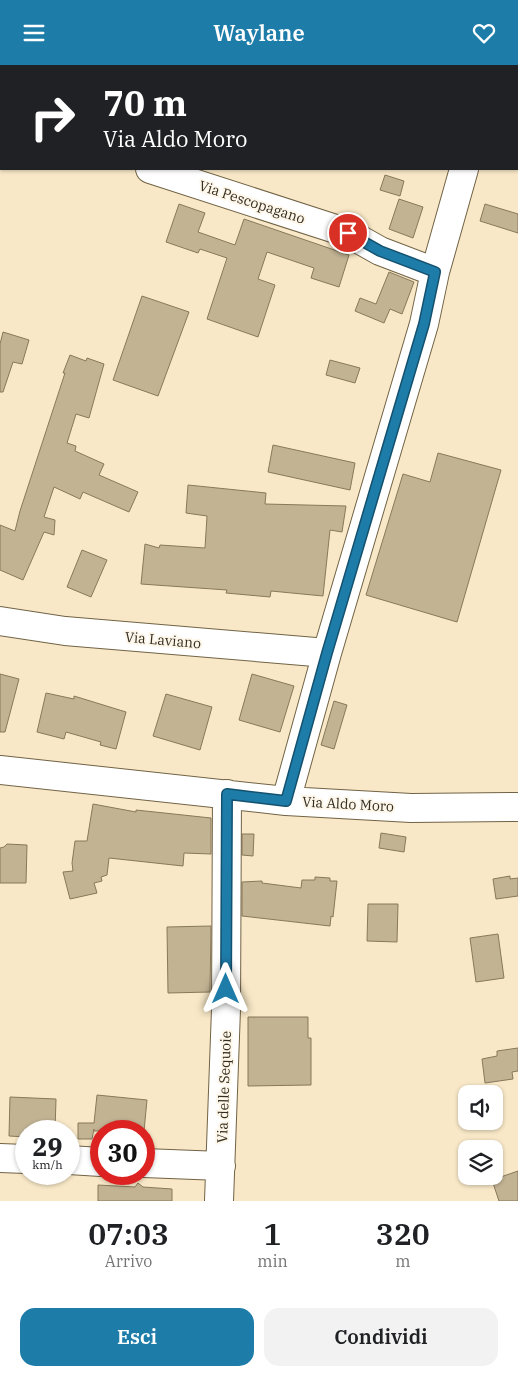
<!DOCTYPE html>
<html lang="it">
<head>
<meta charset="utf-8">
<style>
	:root { --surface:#fff; --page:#f2f2f2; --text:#202124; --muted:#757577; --accent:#1e7ca9 }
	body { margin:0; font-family:"IBM Plex Serif",serif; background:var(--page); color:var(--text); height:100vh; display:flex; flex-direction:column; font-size:19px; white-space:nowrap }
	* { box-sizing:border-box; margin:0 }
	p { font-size:16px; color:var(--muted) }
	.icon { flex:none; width:28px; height:28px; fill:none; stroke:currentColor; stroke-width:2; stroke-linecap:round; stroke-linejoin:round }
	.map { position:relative; height:1136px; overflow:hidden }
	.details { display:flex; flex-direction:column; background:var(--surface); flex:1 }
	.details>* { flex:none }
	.hud { position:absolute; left:0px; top:0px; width:519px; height:105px; box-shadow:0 1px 4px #0004; background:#202124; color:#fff; overflow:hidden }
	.buttons { position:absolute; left:458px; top:1020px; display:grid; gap:10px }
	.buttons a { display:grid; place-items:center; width:45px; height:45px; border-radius:10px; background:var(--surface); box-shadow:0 1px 4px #0004; font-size:25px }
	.speed { position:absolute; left:15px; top:1055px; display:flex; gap:10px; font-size:25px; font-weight:700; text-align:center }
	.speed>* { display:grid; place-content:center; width:65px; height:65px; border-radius:50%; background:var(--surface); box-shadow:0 1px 4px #0004; line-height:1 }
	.speed small { font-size:12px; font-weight:400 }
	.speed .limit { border:8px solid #d22; background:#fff; color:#111 }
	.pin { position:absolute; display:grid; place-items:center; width:42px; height:42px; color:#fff; margin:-21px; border:2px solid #fff; border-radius:50%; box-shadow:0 1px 5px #0007 }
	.me { position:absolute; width:55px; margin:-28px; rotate:0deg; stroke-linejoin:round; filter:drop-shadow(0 0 4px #0008) }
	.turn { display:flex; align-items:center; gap:18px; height:105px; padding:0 20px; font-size:22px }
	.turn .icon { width:65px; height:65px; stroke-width:2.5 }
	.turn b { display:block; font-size:35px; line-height:42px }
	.eta { display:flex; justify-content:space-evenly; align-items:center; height:85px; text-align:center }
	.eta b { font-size:30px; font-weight:600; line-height:35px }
	.action { display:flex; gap:10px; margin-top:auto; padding:10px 20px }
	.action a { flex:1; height:58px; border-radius:15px; background:var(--accent); color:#fff; font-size:20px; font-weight:600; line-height:58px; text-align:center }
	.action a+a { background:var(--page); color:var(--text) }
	header { display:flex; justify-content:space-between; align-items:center; height:65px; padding:0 20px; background:var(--accent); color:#fff; font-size:22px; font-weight:600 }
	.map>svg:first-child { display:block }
</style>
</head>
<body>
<header><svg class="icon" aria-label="menu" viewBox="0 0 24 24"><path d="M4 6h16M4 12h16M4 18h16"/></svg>Waylane<svg class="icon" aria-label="heart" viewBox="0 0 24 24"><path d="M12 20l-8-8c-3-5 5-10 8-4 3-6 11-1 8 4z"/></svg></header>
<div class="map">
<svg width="518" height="1136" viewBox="0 0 518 1136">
	<rect width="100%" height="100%" fill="#f8e8c7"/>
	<!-- building -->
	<path fill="#c2b393" stroke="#88795b" d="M385 110 404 116 400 131 380 125Z
		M399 134 423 142 413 173 389 164Z
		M179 139 205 148 198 167 235 180 244 154 349 190 339 222 311 213 314 203 267 187 258 214 275 220 258 272 207 254 227 193 200 184 198 188 166 177Z
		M485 139 518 149V168L480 156Z
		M389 207 414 217 402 249 390 244 384 258 355 246 360 233 376 239Z
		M142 231 189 247 158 331 113 315Z
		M3 267 29 275 22 299 13 297 3 327H0V279Z
		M70 290 86 296 87 293 104 299 89 353 76 349 67 378 76 381 75 386 104 399 99 410 138 427 129 447 83 427 80 434 54 422 44 452 55 455 54 470 44 467 23 515 0 505V460L15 466 20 446 65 308H63Z
		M330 295 360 303 355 318 326 310Z
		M273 380 355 398 350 425 268 407Z
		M438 388 501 405 457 557 366 530 403 409 430 417Z
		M188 420 266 428 265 439 346 441 342 467 330 465 323 531 271 526 270 532 226 528 227 525 141 519 145 479 159 483 160 480 205 483 207 451 186 448Z
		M82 485 107 495 91 532 67 522Z
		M0 609 19 614 5 667H0Z
		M252 609 294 621 280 667 239 655Z
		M46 628 74 634V631L126 647 116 684 100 680 101 677 66 667 64 674 37 667Z
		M166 629 212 642 200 685 153 671Z
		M334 636 347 640 334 684 321 680Z
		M93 739 136 747V745L211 753V789L184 788 183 801 109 793 107 810 101 812 102 816 94 818 97 828 70 834 63 807 73 806 72 798 75 776H87Z
		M381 768 406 772 404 787 379 783Z
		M242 769H254L253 791 242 790Z
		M7 779 27 780 26 818H0V783L4 782Z
		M510 811V814L518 813V831L496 834 493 814Z
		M315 812 330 813V816H337L333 852 331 851 330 861 242 851V817L262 816V818L301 823 302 815H315Z
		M368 839H398L397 877 367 876Z
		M211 861 210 927 168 928 167 862Z
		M498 869 504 913 476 917 470 873Z
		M248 952H308V973H311V1020L248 1021Z
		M518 983V1006L512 1007 513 1014 485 1018 482 994 497 991V986Z
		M97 1030 147 1035 144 1066H94V1064L92 1074H78V1058H94Z
		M10 1032 56 1034 55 1066H26V1072L9 1071Z
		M518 1106V1136H499L492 1115Z
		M138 1118 143 1122 172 1124V1136H98V1120L135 1122Z"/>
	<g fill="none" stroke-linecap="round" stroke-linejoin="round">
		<!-- minor casing -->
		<g stroke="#716345" stroke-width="30">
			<path id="minor" d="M493 1V0
				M0 55 1 56
				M150 104 348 168 380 186 435 207
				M0 556 65 566 327 588
				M0 705 286 736 411 743 518 742
				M286 736 327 588 424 259 435 207 464 104
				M0 1093 26 1094
				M69 1095 101 1097
				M144 1098 221 1101
				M219 1136 226 944 227 729"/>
		</g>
		<!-- minor -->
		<use href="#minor" stroke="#fff" stroke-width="28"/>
	</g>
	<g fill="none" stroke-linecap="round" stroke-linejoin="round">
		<!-- route casing -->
		<g stroke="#14516e" stroke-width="12">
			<path id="route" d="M226 924 227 729 286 736 327 588 424 259 435 207 380 186 348 168"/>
		</g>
		<!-- route -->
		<use href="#route" stroke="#1e7ca9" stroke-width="9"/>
	</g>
	<g text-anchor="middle" stroke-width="4" stroke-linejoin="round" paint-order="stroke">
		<!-- street labels -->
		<g font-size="14" fill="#332d20" stroke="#fdf6e9">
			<text transform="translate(252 137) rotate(18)" y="5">Via Pescopagano</text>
			<text transform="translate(163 575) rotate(5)" y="5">Via Laviano</text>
			<text transform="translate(348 739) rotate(3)" y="5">Via Aldo Moro</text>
			<text transform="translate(224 1022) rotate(-88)" y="5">Via delle Sequoie</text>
		</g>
	</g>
</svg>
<div class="buttons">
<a><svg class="icon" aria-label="sound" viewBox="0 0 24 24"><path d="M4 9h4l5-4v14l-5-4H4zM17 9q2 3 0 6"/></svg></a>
<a><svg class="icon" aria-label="layers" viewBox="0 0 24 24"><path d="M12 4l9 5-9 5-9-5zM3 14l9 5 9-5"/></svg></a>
</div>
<div class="speed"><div>29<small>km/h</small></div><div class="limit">30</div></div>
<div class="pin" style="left:348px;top:168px;background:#d93025"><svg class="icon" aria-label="arrive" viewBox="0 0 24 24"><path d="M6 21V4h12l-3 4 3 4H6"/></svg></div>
<svg class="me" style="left:226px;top:924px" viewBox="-20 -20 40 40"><path d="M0-17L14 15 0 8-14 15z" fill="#1e7ca9" stroke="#fff" stroke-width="4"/></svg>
<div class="hud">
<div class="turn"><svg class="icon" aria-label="right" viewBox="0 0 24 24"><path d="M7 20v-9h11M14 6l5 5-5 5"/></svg><div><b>70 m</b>Via Aldo Moro</div></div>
</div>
</div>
<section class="details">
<div class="eta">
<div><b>07:03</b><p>Arrivo</p></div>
<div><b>1</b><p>min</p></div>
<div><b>320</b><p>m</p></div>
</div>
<div class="action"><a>Esci</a><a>Condividi</a></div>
</section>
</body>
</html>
